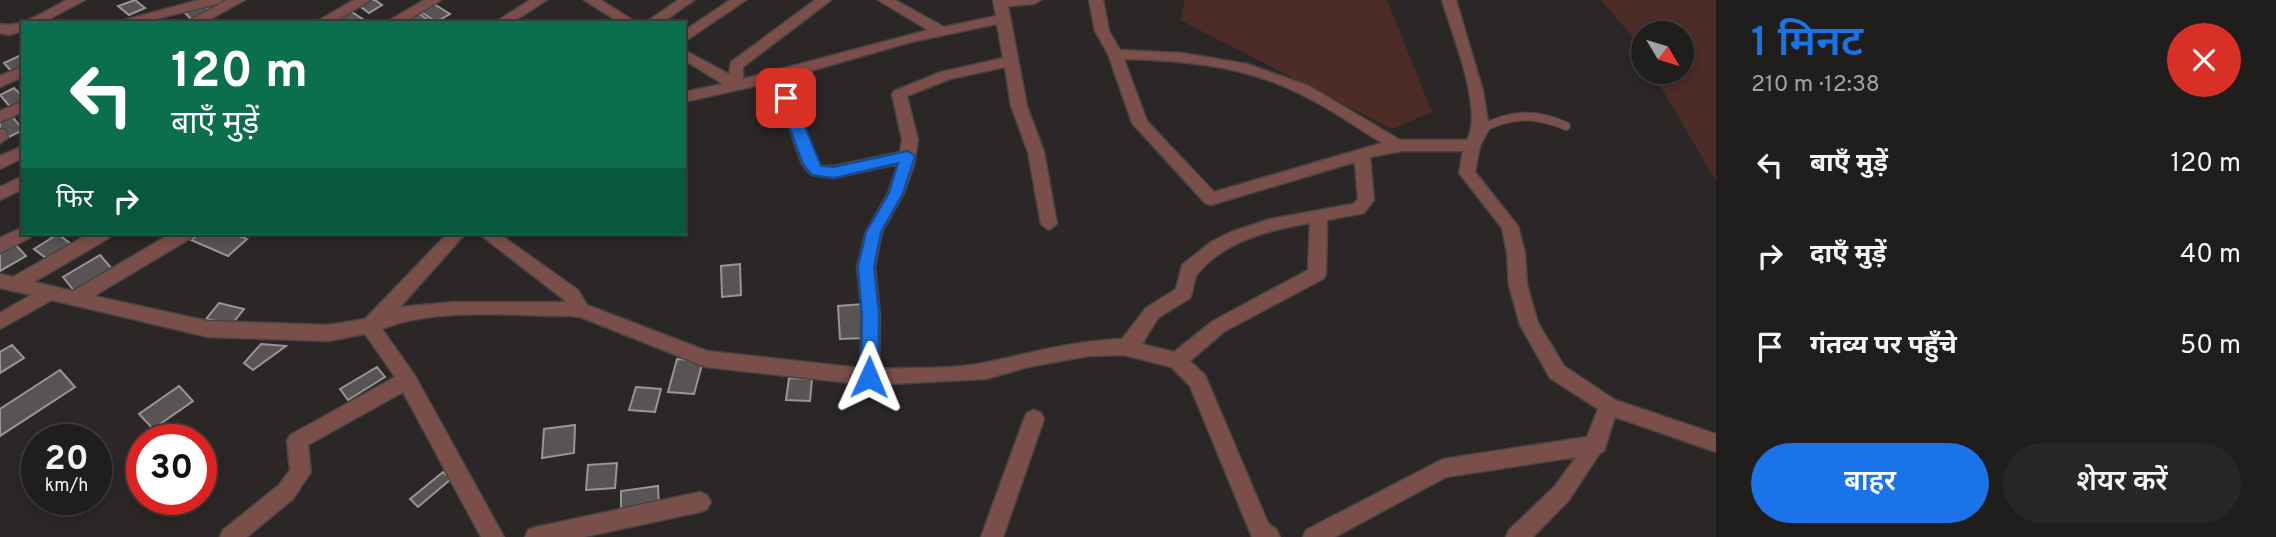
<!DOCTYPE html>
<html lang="hi">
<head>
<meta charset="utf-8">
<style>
	:root { --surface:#201d1d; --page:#282626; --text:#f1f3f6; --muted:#a2a2a4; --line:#3d3b3b; --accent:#1a73e8 }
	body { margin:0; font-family:Overpass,"Noto Sans Devanagari",sans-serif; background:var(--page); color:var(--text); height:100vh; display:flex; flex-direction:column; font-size:26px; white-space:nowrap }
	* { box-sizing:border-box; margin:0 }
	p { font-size:23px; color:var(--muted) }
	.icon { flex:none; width:38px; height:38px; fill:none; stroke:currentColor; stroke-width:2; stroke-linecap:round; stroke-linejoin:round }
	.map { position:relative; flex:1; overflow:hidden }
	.details { display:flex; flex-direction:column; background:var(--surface); width:560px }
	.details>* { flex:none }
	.banner { position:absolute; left:21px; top:21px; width:665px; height:214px; border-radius:0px; box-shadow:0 4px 10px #0003,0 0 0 2px var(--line); background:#0b6e4f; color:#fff; overflow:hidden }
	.needle { width:46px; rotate:128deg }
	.fabs { position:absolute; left:1631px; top:21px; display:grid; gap:14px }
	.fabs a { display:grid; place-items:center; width:63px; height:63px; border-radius:50%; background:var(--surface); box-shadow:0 4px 10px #0003,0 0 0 2px var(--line); font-size:35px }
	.speed { position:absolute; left:21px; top:424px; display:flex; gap:14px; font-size:35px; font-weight:700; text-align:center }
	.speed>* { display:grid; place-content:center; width:91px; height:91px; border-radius:50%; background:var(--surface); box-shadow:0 4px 10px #0003,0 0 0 2px var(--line); line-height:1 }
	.speed small { font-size:18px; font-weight:400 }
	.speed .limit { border:10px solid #d22; background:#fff; color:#111 }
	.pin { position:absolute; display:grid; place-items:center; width:60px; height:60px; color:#fff; margin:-30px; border-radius:14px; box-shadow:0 4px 10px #0006 }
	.me { position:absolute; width:77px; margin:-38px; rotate:1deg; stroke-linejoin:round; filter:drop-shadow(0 0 5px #0008) }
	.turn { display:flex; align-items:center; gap:24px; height:147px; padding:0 35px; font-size:32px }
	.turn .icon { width:91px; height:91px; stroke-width:2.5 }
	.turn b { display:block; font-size:49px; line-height:60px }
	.then { display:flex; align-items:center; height:66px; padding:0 35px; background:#0003; gap:14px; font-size:26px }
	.round { display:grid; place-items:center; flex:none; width:74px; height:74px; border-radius:37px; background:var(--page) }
	.headline { display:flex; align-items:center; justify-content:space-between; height:119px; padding:0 35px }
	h1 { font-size:42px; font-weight:600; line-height:52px; color:var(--accent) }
	.button { display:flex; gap:14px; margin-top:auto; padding:14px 35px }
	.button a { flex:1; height:80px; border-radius:42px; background:var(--accent); color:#fff; font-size:28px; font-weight:600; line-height:80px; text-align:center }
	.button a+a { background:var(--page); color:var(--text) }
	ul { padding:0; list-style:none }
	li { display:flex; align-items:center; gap:21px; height:91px; padding:0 35px }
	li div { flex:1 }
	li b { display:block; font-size:26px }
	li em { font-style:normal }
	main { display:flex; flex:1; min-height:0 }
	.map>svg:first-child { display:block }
</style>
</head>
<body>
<main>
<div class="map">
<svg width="1716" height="537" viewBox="0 0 1716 537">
	<rect width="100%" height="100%" fill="#2b2727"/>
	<!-- green -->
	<path fill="#4d2b26" d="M1185 0H1387L1432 112 1392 129 1180 20Z
		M1601 0H1716V181L1652 72H1682V33H1643V56L1631 35Z"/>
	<!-- building -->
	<path fill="#585453" stroke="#999594" stroke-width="2" d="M135 0 145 8 129 15 118 6Z
		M367 0H375L382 5 369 13 358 5Z
		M434 4 450 14 436 22 420 11Z
		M206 6 212 12 193 21 183 11Z
		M349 10 364 20 346 23 337 16Z
		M418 13 433 23H400Z
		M23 54V68L13 73 4 63Z
		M14 88 23 97V104L12 109 0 95Z
		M12 116 23 130 9 137 0 128V122Z
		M200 233H232L247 239 228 256 191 240Z
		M58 234 71 244 47 259 34 249Z
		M13 242 26 256 0 271V250Z
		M100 255 113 270 75 292 63 277Z
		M740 264 741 295 722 297 721 266Z
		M219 303 244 309 232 324 206 319Z
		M863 304 866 338 840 339 838 306Z
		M261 344 286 346 253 370 244 363Z
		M12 345 24 358 0 373V352Z
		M677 359 703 361 694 394 668 392Z
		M377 367 385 377 348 400 340 389Z
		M60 370 75 387 0 436V409Z
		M789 378 812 379 810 401 786 400Z
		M179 386 193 401 153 429 139 414Z
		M636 387 661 389 655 412 629 410Z
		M575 425 574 453 542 458 544 429Z
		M617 463 615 488 586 490 588 465Z
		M443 472 451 479 418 507 410 499Z
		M658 486 659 508 621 514V491Z"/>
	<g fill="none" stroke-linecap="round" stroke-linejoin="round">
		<!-- lane casing -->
		<g stroke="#474343" stroke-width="10">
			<path id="lane" d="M1481 129C1511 113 1535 113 1566 126"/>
		</g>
		<!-- street casing -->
		<g stroke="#474343" stroke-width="3">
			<path id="street" d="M67 0H85L42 23H23V31L9 35 0 33V24C21 29 48 9 67 0Z
				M199 0H223L221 3 139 23H113Z
				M227 0H245L203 23H185Z
				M354 0H371L332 23H314Z
				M424 0H441L403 23H385Z
				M530 0H547L511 23H494Z
				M584 0H601L637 23H620Z
				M678 0H694L662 23H645Z
				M730 0H746L684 42V31Z
				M815 0H831L743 67V79L928 30 878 0H895L944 27 996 16 993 0H1041L1034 4 1008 6 1027 106 1044 152 1057 224 1049 230 1041 224 1028 152 1011 106 1005 67 950 79 907 96 918 140 914 165 904 193 882 232 875 267 880 315 879 369C914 367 954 370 988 362 1036 352 1071 341 1122 339L1146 308 1176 289 1182 265 1211 242 1231 232 1270 219 1353 204 1358 199 1355 162 1211 205 1205 203 1132 123 1108 54 1095 31 1089 0H1103L1109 31 1120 50 1182 53 1247 64 1309 86 1400 140H1467C1484 110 1452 34 1442 0H1456L1483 91 1489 129 1480 146 1475 172 1518 226 1525 253 1527 285 1538 323 1564 366 1615 400 1716 434V452L1615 417 1604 451 1600 453 1569 500 1533 537H1506L1509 530 1555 486 1576 457 1446 477 1335 537H1303L1306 530 1443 459 1587 437 1598 409 1550 378 1520 325 1509 285 1507 253 1502 228 1459 173 1463 151H1402L1370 157 1374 200 1364 213 1327 220 1326 274 1323 279 1225 331 1190 361 1205 375 1268 523 1277 530 1280 537H1252L1190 386 1171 367 1124 355 1088 356 1028 367 986 379 869 385 706 367 580 317 570 316C513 316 435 307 382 329L414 374 504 537H481L403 392 308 445 311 472 293 499 247 537H220L223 530 279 485 290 470 287 441 290 435 395 377 365 334 328 341 208 337 52 300 0 329V313L31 295 0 288V274L13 277 90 233H111L109 238 34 282 73 291 172 233H193L191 238 94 296 208 321 328 325 365 319 448 233H466L400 307 453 302H567L478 233H498L578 290 587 305 707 351 860 368 862 315 857 267 866 232 888 193 898 164 834 178 811 175 802 164 773 82 684 102V92L723 84 684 60V50L729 74 731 62ZM997 24 1003 58 941 72 894 91 892 94 902 140 900 152 834 166H821L817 161 786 78 911 42ZM1124 59C1178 60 1233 65 1283 86 1318 100 1350 123 1382 143L1214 192 1147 121ZM1310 223 1308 270 1213 321 1174 352 1142 344 1158 318 1190 298C1194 291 1193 278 1198 273 1226 240 1270 230 1310 223Z
				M23 66V77L0 87V76Z
				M23 101V112L0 122V111Z
				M0 129 5 130 8 138 0 143Z
				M23 146V158L0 169V156Z
				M23 176V189L0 200V187Z
				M23 227V233H32L30 238 0 253V238Z
				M1034 410 1041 413 1044 419 1003 537H981L1024 419 1027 413Z
				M700 492 707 495 711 502 707 509 700 512 584 537H525L528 530 536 527Z"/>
		</g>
		<!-- lane -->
		<use href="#lane" stroke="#7b4f49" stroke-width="8"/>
		<!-- street -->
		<use href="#street" fill="#7b4f49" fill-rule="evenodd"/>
	</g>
	<!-- route -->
	<path fill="#1a73e8" stroke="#114b97" stroke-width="2" d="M786 93 793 98 821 166 834 167 908 151 915 156 903 193 881 232 874 267 879 315 878 377 869 384 861 377 862 315 858 267 866 232 889 193 898 163 834 178 812 175 803 164 779 98Z"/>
</svg>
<div class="fabs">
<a><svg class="needle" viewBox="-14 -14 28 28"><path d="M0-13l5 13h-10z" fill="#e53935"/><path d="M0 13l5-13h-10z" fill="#a2a2a4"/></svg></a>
</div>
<div class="speed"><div>20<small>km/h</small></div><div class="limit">30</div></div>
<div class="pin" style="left:786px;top:98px;background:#d93025"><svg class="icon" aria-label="arrive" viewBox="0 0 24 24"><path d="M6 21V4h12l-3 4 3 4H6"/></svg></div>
<svg class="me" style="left:869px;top:377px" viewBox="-20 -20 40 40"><path d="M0-17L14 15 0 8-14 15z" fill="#1a73e8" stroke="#fff" stroke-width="4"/></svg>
<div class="banner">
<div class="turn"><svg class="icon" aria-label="left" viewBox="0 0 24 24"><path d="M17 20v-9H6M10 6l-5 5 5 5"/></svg><div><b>120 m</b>बाएँ मुड़ें</div></div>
<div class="then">फिर<svg class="icon" aria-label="right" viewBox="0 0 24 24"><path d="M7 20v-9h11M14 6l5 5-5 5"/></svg></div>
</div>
</div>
<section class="details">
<div class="headline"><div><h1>1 मिनट</h1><p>210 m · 12:38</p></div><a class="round" style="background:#d93025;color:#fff"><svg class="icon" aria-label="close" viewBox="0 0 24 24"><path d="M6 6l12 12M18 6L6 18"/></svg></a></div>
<ul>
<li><svg class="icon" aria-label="left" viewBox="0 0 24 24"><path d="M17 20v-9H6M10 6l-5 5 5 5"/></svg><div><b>बाएँ मुड़ें</b></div><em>120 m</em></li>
<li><svg class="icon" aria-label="right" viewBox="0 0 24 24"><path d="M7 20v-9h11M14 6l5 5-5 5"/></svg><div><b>दाएँ मुड़ें</b></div><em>40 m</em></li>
<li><svg class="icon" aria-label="arrive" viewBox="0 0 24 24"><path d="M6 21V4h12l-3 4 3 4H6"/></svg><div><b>गंतव्य पर पहुँचे</b></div><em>50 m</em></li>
</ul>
<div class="button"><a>बाहर</a><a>शेयर करें</a></div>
</section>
</main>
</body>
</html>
